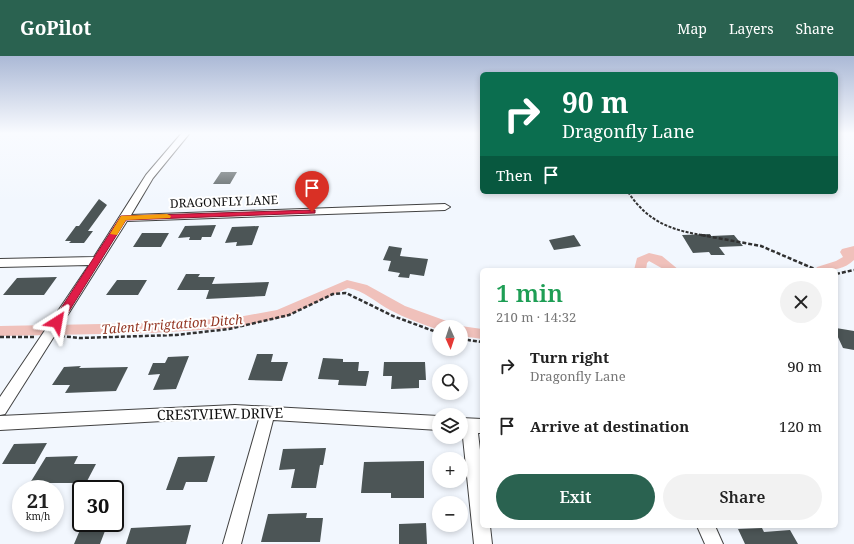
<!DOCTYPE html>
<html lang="en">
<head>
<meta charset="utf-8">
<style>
	:root { --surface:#fff; --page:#f2f2f2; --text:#222; --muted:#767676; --accent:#2a6250 }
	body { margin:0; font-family:"Noto Serif",serif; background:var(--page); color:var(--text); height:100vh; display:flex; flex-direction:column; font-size:15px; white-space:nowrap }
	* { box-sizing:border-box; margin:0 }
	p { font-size:13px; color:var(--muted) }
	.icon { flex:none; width:22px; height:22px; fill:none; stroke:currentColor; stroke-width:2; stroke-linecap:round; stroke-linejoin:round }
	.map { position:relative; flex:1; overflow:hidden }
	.sheet { position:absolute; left:480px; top:212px; width:358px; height:260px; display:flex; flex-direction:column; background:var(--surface); border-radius:6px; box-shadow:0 2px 6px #0003 }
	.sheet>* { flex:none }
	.guide { position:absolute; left:480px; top:16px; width:358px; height:122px; border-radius:6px; box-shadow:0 2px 6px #0003; background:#0b6e4f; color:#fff; overflow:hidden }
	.needle { width:26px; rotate:177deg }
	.buttons { position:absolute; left:432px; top:264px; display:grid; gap:8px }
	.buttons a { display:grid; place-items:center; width:36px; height:36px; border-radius:50%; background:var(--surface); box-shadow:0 2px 6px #0003; font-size:20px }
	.speed { position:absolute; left:12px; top:424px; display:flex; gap:8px; font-size:20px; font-weight:700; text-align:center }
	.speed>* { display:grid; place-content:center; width:52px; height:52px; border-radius:50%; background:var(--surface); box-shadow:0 2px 6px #0003; line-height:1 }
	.speed small { font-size:10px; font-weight:400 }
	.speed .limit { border:2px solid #111; border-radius:6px; background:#fff; color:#111 }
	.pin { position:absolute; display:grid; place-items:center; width:34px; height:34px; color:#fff; margin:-41px -17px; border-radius:50% 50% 50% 0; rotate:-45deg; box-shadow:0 0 4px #0007 }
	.pin .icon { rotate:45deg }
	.me { position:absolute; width:44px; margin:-22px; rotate:34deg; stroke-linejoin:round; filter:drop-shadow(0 0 3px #0008) }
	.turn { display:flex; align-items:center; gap:14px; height:84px; padding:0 16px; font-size:18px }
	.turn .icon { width:52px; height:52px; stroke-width:2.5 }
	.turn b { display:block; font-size:28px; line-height:34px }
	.then { display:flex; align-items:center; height:38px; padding:0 16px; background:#0003; gap:8px; font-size:15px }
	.round { display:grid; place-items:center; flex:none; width:42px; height:42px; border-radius:21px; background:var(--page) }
	.head { display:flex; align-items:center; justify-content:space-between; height:68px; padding:0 16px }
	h1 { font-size:24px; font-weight:600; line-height:30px; color:#1e9e55 }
	.primary-button { display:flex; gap:8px; margin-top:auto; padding:8px 16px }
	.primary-button a { flex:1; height:46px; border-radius:24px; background:var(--accent); color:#fff; font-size:16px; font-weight:600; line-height:46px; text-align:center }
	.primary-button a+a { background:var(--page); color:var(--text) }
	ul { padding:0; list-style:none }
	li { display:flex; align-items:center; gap:12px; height:60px; padding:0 16px }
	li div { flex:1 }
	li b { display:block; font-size:15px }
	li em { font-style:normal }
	header { display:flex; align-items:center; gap:24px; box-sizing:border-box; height:56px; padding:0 20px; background:var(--accent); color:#fff }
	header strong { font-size:19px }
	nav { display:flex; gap:22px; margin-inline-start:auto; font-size:14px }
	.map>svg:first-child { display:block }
</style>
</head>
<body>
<header>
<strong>GoPilot</strong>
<nav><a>Map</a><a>Layers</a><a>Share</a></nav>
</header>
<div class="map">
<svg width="854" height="488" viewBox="0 0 854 488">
	<rect width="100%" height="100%" fill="#f2f7fe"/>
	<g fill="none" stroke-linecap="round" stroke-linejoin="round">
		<!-- canal -->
		<path fill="#f0c1bb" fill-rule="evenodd" d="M854 190V204C843 215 829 214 815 214L817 211 836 205 843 201 840 196 842 193Z
			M649 197 662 200 679 214H665L649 205 647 207 646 214H634L637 202Z
			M347 224 367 229 405 250 452 267 454 271H439V274C422 268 405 262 390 254 377 247 363 234 348 232L285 261 233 272 151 277 0 280V270L151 267 233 262 277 254Z
			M461 270 482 273V283L461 280V271H457Z"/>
	</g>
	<!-- building -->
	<path fill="#4c5556" d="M221 116H237L230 128H213Z
		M99 143 107 149 88 175H93L84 187H69L71 185H65L76 170H79Z
		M216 169 211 181H202L201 184H189L190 181 178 182 185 170Z
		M259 170 252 189 236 190 237 186 225 187 232 171Z
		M142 177H169L161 191H133Z
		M710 178 711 180 734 179 743 190 719 191 725 199H711L709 196 693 197 682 179Z
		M574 179 581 190 554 194 549 184Z
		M389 190 402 192 400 200 428 203 424 220 410 218 409 222 398 221 400 217 388 215 391 205 383 204Z
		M186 218H200L198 221H215L212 228 269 226 265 240 206 243 211 228 209 234H177Z
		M57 221 44 239H3L17 222Z
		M117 224H147L138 239H106Z
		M836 272 854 275V294L843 292 836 277Z
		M257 298H273L271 306H288L282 325 248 324Z
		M189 300 176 333 153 334 160 318 148 319 153 307H165L168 301Z
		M323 302 343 303V306H359L358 315H369L366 330 338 329 339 324 318 323Z
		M384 306H425L426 324H419V332L391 333 392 320H383Z
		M81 310 79 312 128 311 116 335 65 337 70 329H52L64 311Z
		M47 387 35 408H2L14 388Z
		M326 392 323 409H320L316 432H291L295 413 279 414 283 393Z
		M78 400 74 408H96L86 427H30L46 401Z
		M215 400 207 426H186L183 434H166L178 401Z
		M424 405V442H391V437H361L364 406Z
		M307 457 306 462H323L320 486H261L268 458Z
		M83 467H108L100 488H74Z
		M426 467 427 488H399V468Z
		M191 469 186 488H126L131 472Z
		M762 472 764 476 790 474 798 488H745L738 473Z"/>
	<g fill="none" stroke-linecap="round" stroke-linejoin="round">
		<!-- minor casing -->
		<g stroke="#424242" stroke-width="2">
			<path id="minor" d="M181 78H189L153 122 131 159 445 148 450 151 445 154 127 165 5 358 0 359V341L89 209 0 211V203L94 201 146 119Z
				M235 349 439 360V374L273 364 241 488H223L259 363 235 361 0 374V360Z
				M461 362 482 363V377H478L482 411V470H490L492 488H474Z
				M697 470H715L723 488H705Z"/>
		</g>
		<!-- path-far1 -->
		<path stroke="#313131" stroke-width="2" stroke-dasharray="3 1.5" stroke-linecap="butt" d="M628 136C649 167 671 174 707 180"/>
		<!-- path -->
		<path stroke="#313131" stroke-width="2.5" stroke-dasharray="4 2" stroke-linecap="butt" d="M701 179 761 190 817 214
			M836 218 854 214
			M61 280 79 282 176 279 229 273 289 259 333 238 346 237 393 260 439 277
			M0 281H34
			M461 283 482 286"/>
		<!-- minor -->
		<use href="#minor" fill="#fff" fill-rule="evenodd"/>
	</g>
	<!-- sky -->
	<linearGradient id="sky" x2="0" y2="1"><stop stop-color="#abb9d6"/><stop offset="0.53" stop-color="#f9fbff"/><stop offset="1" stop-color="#f9fbff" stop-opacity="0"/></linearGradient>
	<rect width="854" height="146" fill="url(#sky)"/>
	<!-- route -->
	<path fill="#e11d48" stroke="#92132f" d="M312 154H315V157L126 164 61 268H54L52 266 121 160Z"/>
	<!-- slow -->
	<path fill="#f59e0b" d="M167 158 171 160 170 162 126 164 117 179 110 178 121 160Z"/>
	<g text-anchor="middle" stroke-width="4" stroke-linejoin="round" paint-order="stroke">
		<!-- street labels -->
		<g font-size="12" fill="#0f0f0f" stroke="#fff">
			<text transform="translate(224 146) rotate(-2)" y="4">DRAGONFLY LANE</text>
		</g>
		<!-- water labels -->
		<g font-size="13" font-style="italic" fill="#943724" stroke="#fff">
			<text transform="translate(172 268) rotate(-4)" y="5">Talent Irrigtation Ditch</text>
		</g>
		<!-- near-street labels -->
		<g font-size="14" fill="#0f0f0f" stroke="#fff">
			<text transform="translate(220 358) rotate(-1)" y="5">CRESTVIEW DRIVE</text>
		</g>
	</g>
</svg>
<div class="buttons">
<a><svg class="needle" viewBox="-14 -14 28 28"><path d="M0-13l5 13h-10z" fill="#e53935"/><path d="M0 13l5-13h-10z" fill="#767676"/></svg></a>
<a><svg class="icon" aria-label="search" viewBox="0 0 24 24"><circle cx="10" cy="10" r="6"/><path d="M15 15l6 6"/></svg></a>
<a><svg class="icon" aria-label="layers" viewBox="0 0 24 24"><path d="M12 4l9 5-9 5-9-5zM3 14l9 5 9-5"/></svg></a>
<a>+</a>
<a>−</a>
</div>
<div class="speed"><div>21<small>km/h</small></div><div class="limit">30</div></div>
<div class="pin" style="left:312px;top:156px;background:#d93025"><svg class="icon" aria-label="arrive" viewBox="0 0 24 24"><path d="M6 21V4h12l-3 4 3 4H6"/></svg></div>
<svg class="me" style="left:57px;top:266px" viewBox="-20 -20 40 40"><path d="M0-17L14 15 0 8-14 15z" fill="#e11d48" stroke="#fff" stroke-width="4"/></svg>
<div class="guide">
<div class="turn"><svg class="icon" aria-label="right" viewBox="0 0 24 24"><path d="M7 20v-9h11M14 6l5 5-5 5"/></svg><div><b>90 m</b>Dragonfly Lane</div></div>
<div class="then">Then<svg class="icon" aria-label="arrive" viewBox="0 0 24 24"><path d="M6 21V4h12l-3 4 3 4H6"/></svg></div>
</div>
<section class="sheet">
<div class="head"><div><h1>1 min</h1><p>210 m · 14:32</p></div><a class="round"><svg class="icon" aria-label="close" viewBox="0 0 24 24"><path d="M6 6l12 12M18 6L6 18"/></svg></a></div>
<ul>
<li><svg class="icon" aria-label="right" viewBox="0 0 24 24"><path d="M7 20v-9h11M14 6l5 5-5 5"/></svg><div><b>Turn right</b><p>Dragonfly Lane</p></div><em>90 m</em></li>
<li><svg class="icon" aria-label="arrive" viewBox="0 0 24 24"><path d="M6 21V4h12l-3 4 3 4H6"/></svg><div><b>Arrive at destination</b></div><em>120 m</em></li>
</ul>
<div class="primary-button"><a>Exit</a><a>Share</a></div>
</section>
</div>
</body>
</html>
